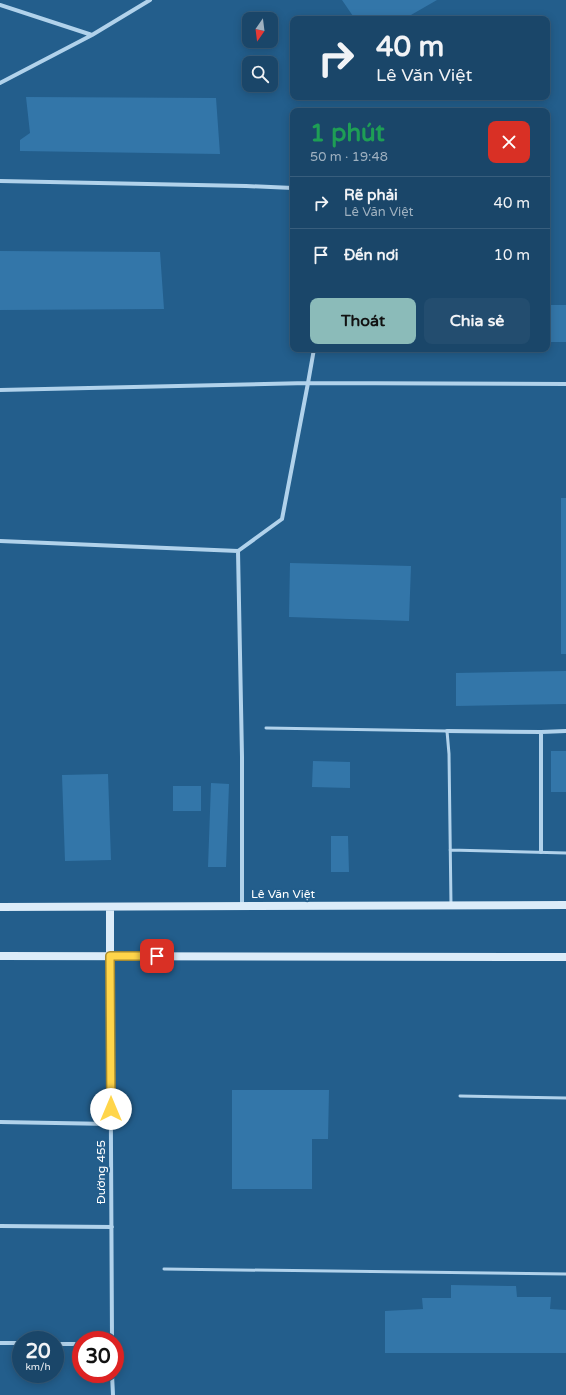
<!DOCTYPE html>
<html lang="vi">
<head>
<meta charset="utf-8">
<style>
	:root { --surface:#1a4669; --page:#234d6f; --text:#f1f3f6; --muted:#9fb1c0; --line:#385e7d; --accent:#8bbbb9 }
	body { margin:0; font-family:"Varela Round",sans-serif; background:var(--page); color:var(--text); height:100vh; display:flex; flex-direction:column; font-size:15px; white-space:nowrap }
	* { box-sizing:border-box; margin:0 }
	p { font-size:13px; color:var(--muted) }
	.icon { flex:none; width:22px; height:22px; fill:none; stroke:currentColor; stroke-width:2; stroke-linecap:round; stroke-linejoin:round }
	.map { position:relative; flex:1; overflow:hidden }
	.side { position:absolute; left:290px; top:108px; width:260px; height:244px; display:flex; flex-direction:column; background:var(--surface); border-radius:8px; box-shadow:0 2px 10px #0003,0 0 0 1px var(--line) }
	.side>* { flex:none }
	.hud { position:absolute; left:290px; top:16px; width:260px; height:84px; border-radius:8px; box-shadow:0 2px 10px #0003,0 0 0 1px var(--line); background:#1a4669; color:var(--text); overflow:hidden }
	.needle { width:26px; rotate:194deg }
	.controls { position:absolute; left:242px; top:12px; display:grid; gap:8px }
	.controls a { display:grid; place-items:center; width:36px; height:36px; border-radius:8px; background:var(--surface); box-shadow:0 2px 10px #0003,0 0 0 1px var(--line); font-size:20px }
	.speed { position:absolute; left:12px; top:1331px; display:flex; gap:8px; font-size:20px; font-weight:700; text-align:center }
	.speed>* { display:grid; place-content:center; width:52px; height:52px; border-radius:50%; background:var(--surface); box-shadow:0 2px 10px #0003,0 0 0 1px var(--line); line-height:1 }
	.speed small { font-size:10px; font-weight:400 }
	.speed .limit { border:6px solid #d22; background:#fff; color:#111 }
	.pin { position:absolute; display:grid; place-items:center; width:34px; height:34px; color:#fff; margin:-17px; border-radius:8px; box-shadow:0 2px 6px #0006 }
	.me { position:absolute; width:44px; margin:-22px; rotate:0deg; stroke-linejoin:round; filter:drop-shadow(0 0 3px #0008) }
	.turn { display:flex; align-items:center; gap:14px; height:84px; padding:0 20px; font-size:18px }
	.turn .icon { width:52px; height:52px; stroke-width:2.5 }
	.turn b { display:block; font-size:28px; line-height:34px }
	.round { display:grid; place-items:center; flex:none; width:42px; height:42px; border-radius:8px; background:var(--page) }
	.headline { display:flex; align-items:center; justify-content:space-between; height:68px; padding:0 20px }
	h1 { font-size:24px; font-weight:700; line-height:30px; color:#1e9e55 }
	.action { display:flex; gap:8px; margin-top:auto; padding:8px 20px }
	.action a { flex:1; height:46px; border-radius:8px; background:var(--accent); color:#111; font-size:16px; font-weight:700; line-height:46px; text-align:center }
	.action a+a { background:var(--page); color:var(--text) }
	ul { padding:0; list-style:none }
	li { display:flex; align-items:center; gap:12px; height:52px; padding:0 20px; border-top:1px solid var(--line) }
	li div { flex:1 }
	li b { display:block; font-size:15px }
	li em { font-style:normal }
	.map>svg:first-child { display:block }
</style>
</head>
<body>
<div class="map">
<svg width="566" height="1395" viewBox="0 0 566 1395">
	<rect width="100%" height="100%" fill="#235e8c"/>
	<!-- building -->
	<path fill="#3376a9" d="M342 0H437L404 19H355Z
		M26 97 216 98 220 154 20 151V140L30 133Z
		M0 251 160 252 164 309 0 310Z
		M547 305H566V342H547Z
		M561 498H566V654H561Z
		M290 563 411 566 409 621 289 617Z
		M566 671V704L456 706V673Z
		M551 751H566V792H551Z
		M313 761 350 762V788L312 787Z
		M108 774 111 860 65 861 62 775Z
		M211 783 229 784 226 867H208Z
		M173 786H201V811H173Z
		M331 836H348L349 872H331Z
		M232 1090H329L328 1139H312V1189H232Z
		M451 1285 516 1286 517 1297H551L550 1309 566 1310V1353H385V1311L423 1309 422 1298H451Z"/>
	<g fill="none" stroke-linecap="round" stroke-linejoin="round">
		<!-- service -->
		<path stroke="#b1d2eb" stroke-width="3" d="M266 728 447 731 449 754 451 905
			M450 850 566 853
			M460 1096 566 1098
			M164 1269 566 1274"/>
		<!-- minor -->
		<path stroke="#b1d2eb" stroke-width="4" d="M0 5 92 35
			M0 83 92 35 150 0
			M0 181 246 186 293 188
			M0 390 308 383 566 384
			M0 541 238 551 282 519 308 383 314 349
			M238 551 242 757V906
			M447 731 541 732V852
			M541 732 566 731
			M110 956 112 1340
			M0 1122 111 1124
			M0 1226 112 1227
			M0 1343H21
			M55 1344H81
			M112 1374 113 1395"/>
		<!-- secondary -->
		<path stroke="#dcecf9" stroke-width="8" d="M0 907 566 905
			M110 907V956
			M0 956 566 957"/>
	</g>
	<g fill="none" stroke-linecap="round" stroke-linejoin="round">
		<!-- route casing -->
		<g stroke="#a68a30" stroke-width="10">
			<path id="route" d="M111 1109 110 956H157"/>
		</g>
		<!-- route -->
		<use href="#route" stroke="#ffd54a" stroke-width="7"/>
	</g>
	<g text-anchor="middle" stroke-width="4" stroke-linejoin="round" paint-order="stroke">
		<!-- street labels -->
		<g font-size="12" fill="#fff" stroke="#235e8c">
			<text x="283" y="898">Lê Văn Việt</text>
			<text transform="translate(101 1172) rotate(-90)" y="4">Đường 455</text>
		</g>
	</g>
</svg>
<div class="controls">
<a><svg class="needle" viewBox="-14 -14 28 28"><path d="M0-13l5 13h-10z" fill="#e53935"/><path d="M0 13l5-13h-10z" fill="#9fb1c0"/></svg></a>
<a><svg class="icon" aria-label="search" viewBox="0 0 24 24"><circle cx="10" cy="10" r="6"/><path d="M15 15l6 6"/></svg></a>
</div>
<div class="speed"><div>20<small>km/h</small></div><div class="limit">30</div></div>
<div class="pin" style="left:157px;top:956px;background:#d93025"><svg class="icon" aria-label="arrive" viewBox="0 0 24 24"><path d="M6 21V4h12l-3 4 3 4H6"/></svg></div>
<svg class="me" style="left:111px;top:1109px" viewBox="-20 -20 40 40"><circle r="19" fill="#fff"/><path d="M0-13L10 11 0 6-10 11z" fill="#ffd54a"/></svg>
<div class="hud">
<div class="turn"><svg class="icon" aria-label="right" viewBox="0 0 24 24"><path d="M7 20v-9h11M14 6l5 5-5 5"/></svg><div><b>40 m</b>Lê Văn Việt</div></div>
</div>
<section class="side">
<div class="headline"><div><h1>1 phút</h1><p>50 m · 19:48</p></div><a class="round" style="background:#d93025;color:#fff"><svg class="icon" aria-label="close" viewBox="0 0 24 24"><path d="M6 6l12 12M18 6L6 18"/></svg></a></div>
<ul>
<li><svg class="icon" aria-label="right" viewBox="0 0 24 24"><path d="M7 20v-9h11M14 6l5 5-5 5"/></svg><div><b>Rẽ phải</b><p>Lê Văn Việt</p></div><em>40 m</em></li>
<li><svg class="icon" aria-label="arrive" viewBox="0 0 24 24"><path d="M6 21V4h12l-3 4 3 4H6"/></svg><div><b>Đến nơi</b></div><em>10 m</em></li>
</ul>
<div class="action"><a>Thoát</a><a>Chia sẻ</a></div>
</section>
</div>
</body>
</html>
